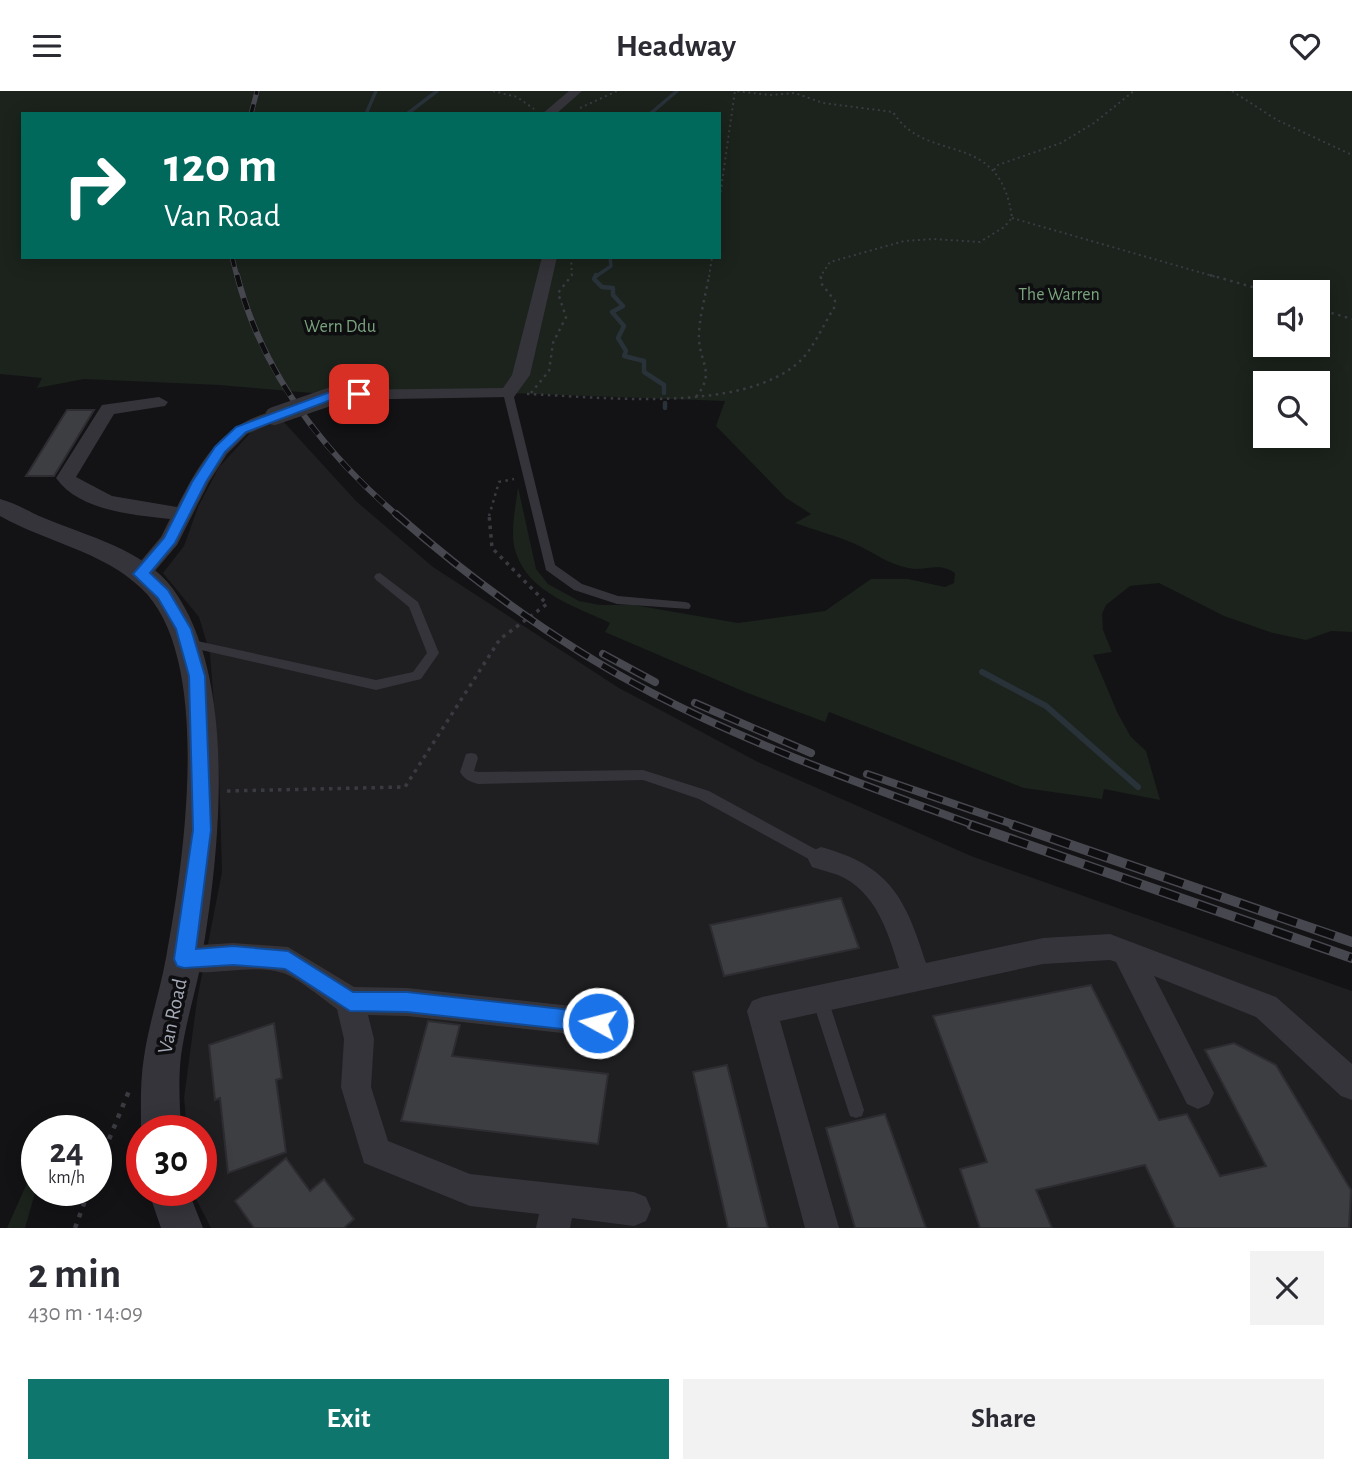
<!DOCTYPE html>
<html lang="en">
<head>
<meta charset="utf-8">
<style>
	:root { --surface:#fff; --page:#f2f2f3; --text:#2b2b33; --muted:#7c7c81; --accent:#0f766e }
	body { margin:0; font-family:"Alegreya Sans",sans-serif; background:var(--page); color:var(--text); height:100vh; display:flex; flex-direction:column; font-size:26px; white-space:nowrap }
	* { box-sizing:border-box; margin:0 }
	p { font-size:23px; color:var(--muted) }
	.icon { flex:none; width:38px; height:38px; fill:none; stroke:currentColor; stroke-width:2; stroke-linecap:round; stroke-linejoin:round }
	.map { position:relative; height:1137px; overflow:hidden }
	.sheet { display:flex; flex-direction:column; background:var(--surface); flex:1 }
	.sheet>* { flex:none }
	.top-card { position:absolute; left:21px; top:21px; width:700px; height:147px; border-radius:0px; box-shadow:0 4px 18px #0003; background:#00695c; color:#fff; overflow:hidden }
	.fabs { position:absolute; left:1253px; top:189px; display:grid; gap:14px }
	.fabs a { display:grid; place-items:center; width:77px; height:77px; border-radius:0px; background:var(--surface); box-shadow:0 4px 18px #0003; font-size:35px }
	.speed { position:absolute; left:21px; top:1024px; display:flex; gap:14px; font-size:35px; font-weight:700; text-align:center }
	.speed>* { display:grid; place-content:center; width:91px; height:91px; border-radius:50%; background:var(--surface); box-shadow:0 4px 18px #0003; line-height:1 }
	.speed small { font-size:18px; font-weight:400 }
	.speed .limit { border:10px solid #d22; background:#fff; color:#111 }
	.pin { position:absolute; display:grid; place-items:center; width:60px; height:60px; color:#fff; margin:-30px; border-radius:14px; box-shadow:0 4px 10px #0006 }
	.me { position:absolute; width:77px; margin:-38px; rotate:277deg; stroke-linejoin:round; filter:drop-shadow(0 0 5px #0008) }
	.turn { display:flex; align-items:center; gap:24px; height:147px; padding:0 28px; font-size:32px }
	.turn .icon { width:91px; height:91px; stroke-width:2.5 }
	.turn b { display:block; font-size:49px; line-height:60px }
	.round { display:grid; place-items:center; flex:none; width:74px; height:74px; border-radius:0px; background:var(--page) }
	.overview { display:flex; align-items:center; justify-content:space-between; height:119px; padding:0 28px }
	h1 { font-size:42px; font-weight:600; line-height:52px }
	.primary-button { display:flex; gap:14px; margin-top:auto; padding:14px 28px }
	.primary-button a { flex:1; height:80px; border-radius:0px; background:var(--accent); color:#fff; font-size:28px; font-weight:600; line-height:80px; text-align:center }
	.primary-button a+a { background:var(--page); color:var(--text) }
	header { display:flex; justify-content:space-between; align-items:center; height:91px; padding:0 28px; background:var(--surface); font-size:32px; font-weight:600 }
	.map>svg:first-child { display:block }
</style>
</head>
<body>
<header><svg class="icon" aria-label="menu" viewBox="0 0 24 24"><path d="M4 6h16M4 12h16M4 18h16"/></svg>Headway<svg class="icon" aria-label="heart" viewBox="0 0 24 24"><path d="M12 20l-8-8c-3-5 5-10 8-4 3-6 11-1 8 4z"/></svg></header>
<div class="map">
<svg width="1352" height="1137" viewBox="0 0 1352 1137">
	<rect width="100%" height="100%" fill="#131315"/>
	<!-- built -->
	<path fill="#1f1f22" d="M282 329 356 410 433 476 619 597 758 671 971 765 1352 900V1137H211L194 1104 193 1099H201V1040L187 1039 184 1007 197 909 222 781 219 677 210 563 199 526 163 482 184 455 198 416 219 376 253 339Z"/>
	<!-- green -->
	<path fill="#1b231c" fill-rule="evenodd" d="M0 0H1352V541L1331 540 1306 549 1273 542 1224 525 1159 492 1130 495 1106 514 1102 523 1103 539 1112 561 1093 564 1118 623 1131 646 1146 660 1160 709 1104 698 1102 708 1024 697 829 621 825 631 745 601 605 541 610 532C575 515 529 502 516 462 509 443 516 416 518 396L536 478 548 493 579 510 600 514H634L738 532 825 520 871 488H908L945 496 954 492 955 482C938 470 926 481 908 477 887 473 872 460 853 452 834 444 814 439 795 432L811 423 786 407 716 335 725 310 508 302 335 304 220 294 84 288 37 297 42 287 0 283ZM23 23H719V166H23ZM1265 201H1318V254H1265ZM1265 292H1318V345H1265Z
		M27 1092 37 1095 25 1137H7Z"/>
	<g fill="none" stroke-linecap="round" stroke-linejoin="round">
		<!-- stream-far2 -->
		<path stroke="#293139" stroke-width="3.5" d="M366 23 376 0
			M407 23 437 0
			M650 23 677 0
			M595 186 611 175 610 166"/>
		<!-- stream-far1 -->
		<path stroke="#293139" stroke-width="4.5" d="M596 184 594 188 602 196 613 197V204L623 215 612 221 624 235 618 247 626 260 624 265 644 270V281L664 294V302
			M665 312V317"/>
		<!-- stream -->
		<path stroke="#293139" stroke-width="6" d="M982 581 1046 615 1138 696"/>
	</g>
	<!-- building -->
	<path fill="#3d3e42" stroke="#2d2d31" stroke-width="2" d="M67 319H94L54 385H26Z
		M841 807 859 857 724 885 710 834Z
		M1091 894 1159 1029 1187 1023 1220 1085 1266 1075 1205 959 1234 952 1276 974 1351 1099 1349 1137H1175L1145 1074 1036 1099 1052 1137H980L960 1078 987 1071 933 925Z
		M428 930 460 934 452 965 608 983 598 1053 401 1030Z
		M274 932 282 987 276 989 286 1061 228 1082 220 1007 215 1009 209 954Z
		M727 974 768 1137H728L693 981Z
		M885 1023 926 1137H855L826 1037Z
		M286 1067 310 1100 324 1088 354 1128 344 1137H254L235 1110Z"/>
	<g fill="none" stroke-linecap="round" stroke-linejoin="round">
		<!-- path-far3 -->
		<path stroke="#3a3b41" stroke-width="2" stroke-dasharray="2 3.5" stroke-linecap="butt" d="M493 0 517 6 534 18
			M1232 0 1277 29 1352 64
			M580 17 617 0
			M994 79 998 74 1061 52 1094 32 1134 0
			M719 112 735 0 770 4 795 2 823 12 893 21C926 75 1000 36 1012 127L1004 136 980 151 933 148 904 150 830 171 820 186
			M1012 127 1216 186
			M571 166 572 186
			M709 186 712 166"/>
		<!-- path-far2 -->
		<path stroke="#3a3b41" stroke-width="2.5" stroke-dasharray="2.5 4.5" stroke-linecap="butt" d="M1210 184 1270 201
			M1318 218 1352 228
			M531 302 549 280 553 252 566 226 558 202 572 184
			M527 303C601 306 741 323 799 271 814 257 823 234 834 217L835 210 821 192V184
			M696 306C715 282 701 274 699 249 698 229 706 204 709 184
			M489 425 499 391 514 388"/>
		<!-- path-far1 -->
		<path stroke="#3a3b41" stroke-width="3.5" stroke-dasharray="3.5 5" stroke-linecap="butt" d="M227 700 405 696 500 548 547 513 492 457 489 423"/>
		<!-- path -->
		<path stroke="#3a3b41" stroke-width="4.5" stroke-dasharray="4.5 7" stroke-linecap="butt" d="M139 1047 134 1087 139 1102
			M96 1080 131 995
			M75 1137 89 1099"/>
		<!-- service -->
		<path fill="#34343a" fill-rule="evenodd" d="M508 299 513 302 555 474 582 493 618 505 685 511 689 512 691 515 689 518 617 513 574 499 546 479 503 302Z
			M380 482 418 511 439 562 421 588 376 599 188 556 182 552 188 548 376 589 413 581 427 562 409 516 376 489 374 486 376 483Z
			M471 662 476 663 478 667 474 680 478 681 643 679 709 700 826 764 828 768 826 772 821 774 816 772 699 708 643 689 478 693C469 690 465 689 460 681L466 663Z
			M820 900 826 903 828 908 864 1019 862 1025 856 1027 850 1025 848 1019 812 908 814 903Z"/>
		<!-- minor -->
		<path fill="#34343a" fill-rule="evenodd" d="M569 0H582L556 23H542Z
			M542 166H557L530 284 514 306 335 309 326 304 335 299 503 297 512 284Z
			M159 306 168 311 165 315 114 323 76 386 112 405 177 416C200 371 221 333 274 320L283 325 280 329 247 343 227 363 209 391 177 454 148 488 141 490 134 488 130 483 161 446 170 428C134 424 79 420 56 387L102 314Z
			M821 756C890 775 905 806 926 872L1043 847 1110 843 1276 906 1352 973V1009L1341 1005 1256 926 1154 885 1214 1002 1209 1013 1198 1018 1187 1013 1116 871 1110 869 1043 873 780 930 839 1137H805L747 920 752 910 762 906 899 877C888 841 876 800 838 784 830 781 820 779 812 776L808 768 812 760Z
			M233 852 288 856 354 896 407 897 598 918 608 922 613 932 608 942 598 946 407 925 368 924 374 948 371 996 388 1050 470 1083 634 1101 646 1106 651 1118 646 1130 634 1135 572 1127 570 1137H536L539 1123 470 1115 364 1072 341 996 344 948 337 918C323 908 298 887 283 882 249 871 205 889 174 877L170 868 174 859 184 855Z"/>
		<!-- tertiary -->
		<path fill="#34343a" fill-rule="evenodd" d="M0 408C16 412 29 421 44 427 86 445 144 458 173 498 240 590 219 770 200 877 194 906 185 935 181 965 178 990 180 1015 181 1040H141C141 1015 140 990 144 966 149 932 160 900 166 867 183 776 215 566 141 497 102 460 46 451 0 425Z
			M148 1099H188L203 1137H161Z"/>
		<!-- rail-far3 casing -->
		<g stroke="#47484f" stroke-width="5">
			<path id="rail-far3" d="M251 23 257 0
				M232 166 237 186"/>
		</g>
		<!-- rail-far2 casing -->
		<g stroke="#47484f" stroke-width="6">
			<path id="rail-far2" d="M237 184C262 282 322 360 398 425"/>
		</g>
		<!-- rail-far1 casing -->
		<g stroke="#47484f" stroke-width="8">
			<path id="rail-far1" d="M396 423C474 491 560 554 652 602 756 656 867 695 976 735
				M603 563 655 591
				M695 612 811 662
				M867 683 1018 735"/>
		</g>
		<!-- rail casing -->
		<g stroke="#47484f" stroke-width="10">
			<path id="rail" d="M971 734 1352 867
				M1013 734 1352 851"/>
		</g>
		<!-- rail-far3 -->
		<use href="#rail-far3" stroke="#0e0e10" stroke-width="3.5" stroke-dasharray="10" stroke-linecap="butt"/>
		<!-- rail-far2 -->
		<use href="#rail-far2" stroke="#0e0e10" stroke-width="4.5" stroke-dasharray="12" stroke-linecap="butt"/>
		<!-- rail-far1 -->
		<use href="#rail-far1" stroke="#0e0e10" stroke-width="5" stroke-dasharray="16" stroke-linecap="butt"/>
		<!-- rail -->
		<use href="#rail" stroke="#0e0e10" stroke-width="7" stroke-dasharray="20" stroke-linecap="butt"/>
		<!-- minor-bridge -->
		<path stroke="#34343a" stroke-width="18" d="M274 325 335 304"/>
	</g>
	<!-- route -->
	<path fill="#1a73e8" stroke="#114b97" stroke-width="2" d="M359 300 364 301V306L336 307 246 341 225 361 206 391 175 452 150 482 168 499 191 538 205 585 211 739 196 858 233 855 288 860 353 901H407L598 922 605 925 608 932 605 939 598 942 407 921 350 920 285 878 233 874 184 877 177 875 174 868 193 739 189 585 176 538 158 507 133 483 164 447 192 391 215 356 236 336 330 301Z"/>
	<g text-anchor="middle" stroke-width="7" stroke-linejoin="round" paint-order="stroke">
		<!-- far-park labels -->
		<g font-size="18" fill="#79a27d" stroke="#0e0e10">
			<text x="1059" y="209">The Warren</text>
			<text x="340" y="241">Wern Ddu</text>
		</g>
		<!-- street labels -->
		<g font-size="21" fill="#a4a9b6" stroke="#0e0e10">
			<text transform="translate(172 925) rotate(-78)" y="7">Van Road</text>
		</g>
	</g>
</svg>
<div class="fabs">
<a><svg class="icon" aria-label="sound" viewBox="0 0 24 24"><path d="M4 9h4l5-4v14l-5-4H4zM17 9q2 3 0 6"/></svg></a>
<a><svg class="icon" aria-label="search" viewBox="0 0 24 24"><circle cx="10" cy="10" r="6"/><path d="M15 15l6 6"/></svg></a>
</div>
<div class="speed"><div>24<small>km/h</small></div><div class="limit">30</div></div>
<div class="pin" style="left:359px;top:303px;background:#d93025"><svg class="icon" aria-label="arrive" viewBox="0 0 24 24"><path d="M6 21V4h12l-3 4 3 4H6"/></svg></div>
<svg class="me" style="left:598px;top:932px" viewBox="-20 -20 40 40"><circle r="17" fill="#1a73e8" stroke="#fff" stroke-width="3"/><path d="M0-11L8 9 0 5-8 9z" fill="#fff"/></svg>
<div class="top-card">
<div class="turn"><svg class="icon" aria-label="right" viewBox="0 0 24 24"><path d="M7 20v-9h11M14 6l5 5-5 5"/></svg><div><b>120 m</b>Van Road</div></div>
</div>
</div>
<section class="sheet">
<div class="overview"><div><h1>2 min</h1><p>430 m · 14:09</p></div><a class="round"><svg class="icon" aria-label="close" viewBox="0 0 24 24"><path d="M6 6l12 12M18 6L6 18"/></svg></a></div>
<div class="primary-button"><a>Exit</a><a>Share</a></div>
</section>
</body>
</html>
